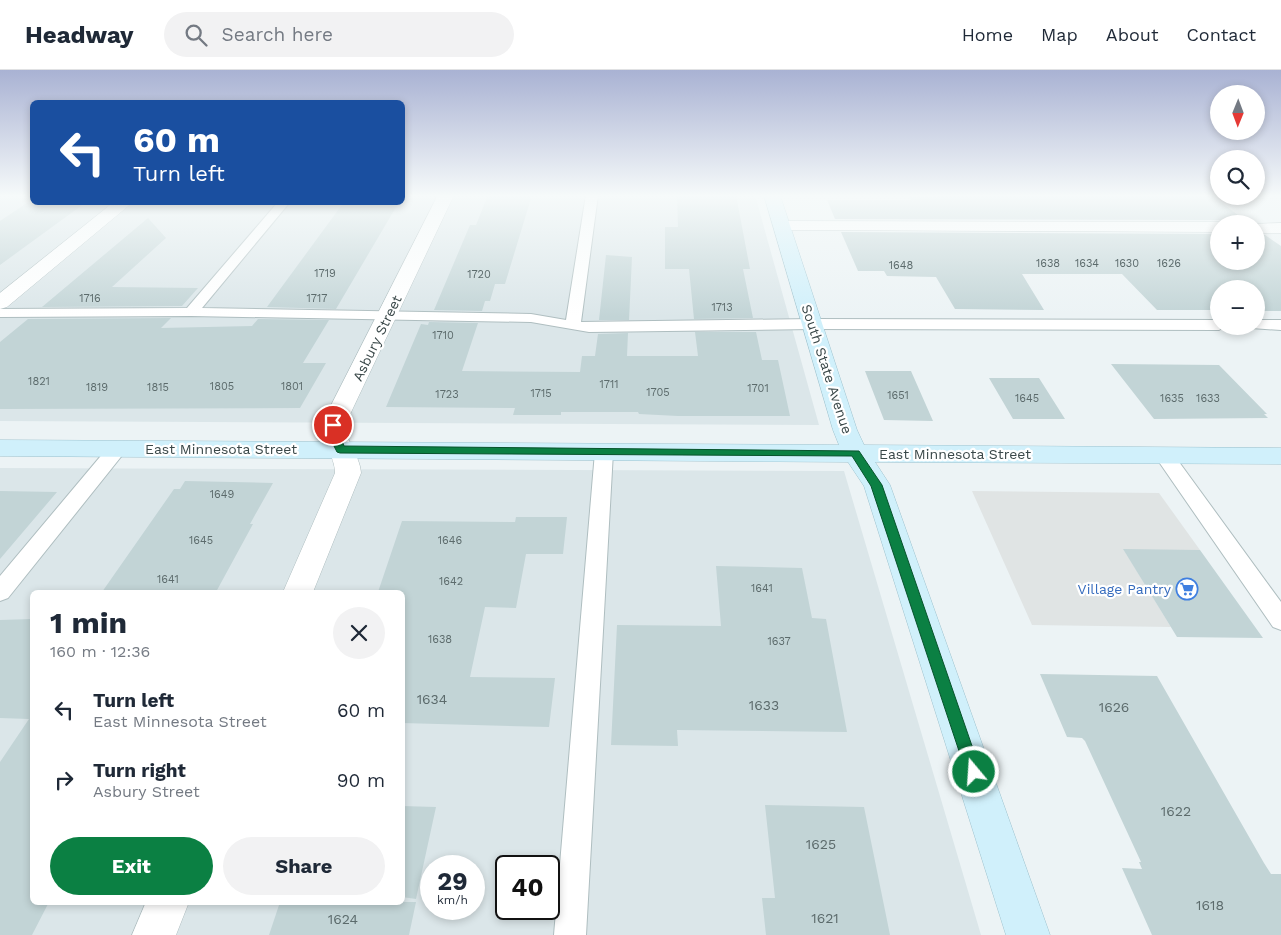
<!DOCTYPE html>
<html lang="en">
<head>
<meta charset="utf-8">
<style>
	:root { --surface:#fff; --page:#f2f2f3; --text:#1f2937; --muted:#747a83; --line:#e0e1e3; --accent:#0b8043 }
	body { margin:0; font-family:"Work Sans",sans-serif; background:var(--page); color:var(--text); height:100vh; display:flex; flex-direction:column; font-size:19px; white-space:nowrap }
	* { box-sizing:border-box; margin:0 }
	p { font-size:16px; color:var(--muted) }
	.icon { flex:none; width:28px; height:28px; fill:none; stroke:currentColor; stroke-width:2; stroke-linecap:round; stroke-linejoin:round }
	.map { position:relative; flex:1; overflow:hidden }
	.sheet { position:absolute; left:30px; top:520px; width:375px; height:315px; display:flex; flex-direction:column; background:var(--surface); border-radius:8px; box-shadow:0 2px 8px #0003 }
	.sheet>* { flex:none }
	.guide { position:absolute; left:30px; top:30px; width:375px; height:105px; border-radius:8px; box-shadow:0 2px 8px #0003; background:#1a4fa0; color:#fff; overflow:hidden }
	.needle { width:32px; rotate:181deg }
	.tools { position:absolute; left:1210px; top:15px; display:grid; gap:10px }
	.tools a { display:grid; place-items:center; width:55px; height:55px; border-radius:50%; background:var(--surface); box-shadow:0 2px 8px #0003; font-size:25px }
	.speed { position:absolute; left:420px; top:785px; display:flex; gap:10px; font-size:25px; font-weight:700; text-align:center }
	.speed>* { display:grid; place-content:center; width:65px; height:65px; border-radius:50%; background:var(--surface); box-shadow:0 2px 8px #0003; line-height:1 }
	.speed small { font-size:12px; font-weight:400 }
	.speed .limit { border:2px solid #111; border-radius:8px; background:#fff; color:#111 }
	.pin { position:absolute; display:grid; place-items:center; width:42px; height:42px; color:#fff; margin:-21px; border:2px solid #fff; border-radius:50%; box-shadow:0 1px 5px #0007 }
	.me { position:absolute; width:55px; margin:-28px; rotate:342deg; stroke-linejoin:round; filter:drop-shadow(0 0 4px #0008) }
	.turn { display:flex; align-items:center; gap:18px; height:105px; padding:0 20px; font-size:22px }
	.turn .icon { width:65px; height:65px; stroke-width:2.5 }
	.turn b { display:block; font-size:35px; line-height:42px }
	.round { display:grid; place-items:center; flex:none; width:52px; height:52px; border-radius:26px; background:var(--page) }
	.head { display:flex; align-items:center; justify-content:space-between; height:85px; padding:0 20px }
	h1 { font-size:30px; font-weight:700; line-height:38px }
	.cta { display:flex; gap:10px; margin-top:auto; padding:10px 20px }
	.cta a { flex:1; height:58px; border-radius:30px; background:var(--accent); color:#fff; font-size:20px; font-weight:700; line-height:58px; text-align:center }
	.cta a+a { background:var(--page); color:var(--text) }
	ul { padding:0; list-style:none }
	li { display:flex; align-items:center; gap:15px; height:70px; padding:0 20px }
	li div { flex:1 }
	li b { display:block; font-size:19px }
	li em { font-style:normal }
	header { display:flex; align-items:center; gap:30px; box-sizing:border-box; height:70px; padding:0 25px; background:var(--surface); border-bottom:1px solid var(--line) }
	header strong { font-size:24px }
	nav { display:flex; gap:28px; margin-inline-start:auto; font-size:18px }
	.search { width:350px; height:45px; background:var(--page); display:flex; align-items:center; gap:12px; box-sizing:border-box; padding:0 18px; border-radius:28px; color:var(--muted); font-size:19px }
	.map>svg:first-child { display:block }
</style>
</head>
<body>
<header>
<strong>Headway</strong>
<div class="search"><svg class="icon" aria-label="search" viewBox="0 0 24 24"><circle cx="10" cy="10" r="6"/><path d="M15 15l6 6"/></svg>Search here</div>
<nav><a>Home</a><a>Map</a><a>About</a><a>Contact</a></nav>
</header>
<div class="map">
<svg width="1281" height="865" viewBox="0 0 1281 865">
	<rect width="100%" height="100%" fill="#ecf3f5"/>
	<!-- residential -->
	<path fill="#dbe6e9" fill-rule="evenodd" d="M0 125H32V132H402L403 125H755L819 355 0 351Z
		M0 398 844 401 981 865H0ZM32 522H402V832H32ZM431 796H474V839H431ZM506 796H549V839H506Z"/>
	<!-- parking -->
	<path fill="#e0e4e4" d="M972 421 1159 423 1200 480H1124L1171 557 1032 555Z"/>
	<!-- building -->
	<path fill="#c2d4d6" d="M488 125H532L505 214H495L490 231H485L482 241 434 240 470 155H476Z
		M677 125H736L750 199H743L753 248 694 249 689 199H665V157H678Z
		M936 125H1211L1250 154H1227L1219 150 835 149 827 130H911L909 127H938Z
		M344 132H399L336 239 267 237Z
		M27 133H85L0 195V151Z
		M148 148 166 168 112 217 198 218 182 236 42 237Z
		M841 162 1219 164V191H1256V165H1265L1281 176V241H1256V219H1219V240H1157L1122 204H1022L1044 240 955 239 936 207 887 206 884 201H858Z
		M606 185 632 187 629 250H599Z
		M171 248 161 258 252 256 258 249 329 250 303 293H326L300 338 0 339V272L28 249Z
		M429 252 478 253 462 301 580 302 582 286H595L598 264 628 263 627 286H698L695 262H756L762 290H778L790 346H678L639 344 638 342H561V345H513L515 338 386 337 421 254 428 255Z
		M1111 294 1219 295 1267 344H1264L1268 348 1154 349Z
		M865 301H911L933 351 884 350Z
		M989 308H1039L1065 349H1013Z
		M185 411 273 413 250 454H253L216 522H102L174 419H180Z
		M0 421 57 422 0 489Z
		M516 447H567L563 484H526L516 538 485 537 470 607 555 608 549 657 402 653V522H378L402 451 515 452Z
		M1123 479 1200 480 1263 568 1177 567Z
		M716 496 802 498 812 548 826 549 847 662 677 660 678 676 611 675 617 555 721 556Z
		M32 549V832H49L32 865H0V692L29 649 0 648V550Z
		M1040 604 1157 606 1264 793 1271 804H1281V865H1152L1122 798 1142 799 1139 792H1141L1085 671 1082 668 1067 667Z
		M765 735 864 737 890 865H766L762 828H775Z
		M402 736 436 737 416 829 402 827Z
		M280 832H416L409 865H269Z"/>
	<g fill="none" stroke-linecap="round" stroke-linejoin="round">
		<!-- lane casing -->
		<g stroke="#afbec0" stroke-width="2">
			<path id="lane" d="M586 125H598L581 252 812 249 1219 250V256H1226L1219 260 812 259 589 262 531 252 191 246 0 247V239L187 238 278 132H290L202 238 531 244 566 250Z
				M1256 250H1281V260L1251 258 1249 256H1256Z
				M117 373 124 375 126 379 124 383 8 528 0 531V506L110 375Z
				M604 376 611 378 613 382 586 865H554L595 382 597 378Z
				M1164 379 1171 381 1281 532V560L1273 557 1157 389 1155 385 1157 381Z"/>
		</g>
		<!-- street casing -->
		<g stroke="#afbec0" stroke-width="1">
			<path id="street" d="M438 125H454L345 355C346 373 360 385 361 403L313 522H283L335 403C335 385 321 373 321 355Z
				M114 132H133L7 237 0 239V223Z
				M782 151 1219 152 1225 154H1219V162L776 160 774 156 776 152Z
				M1281 153V163H1256V154H1253Z
				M146 832H189L176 865H132Z"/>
		</g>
		<!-- secondary casing -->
		<g stroke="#9dc2ce" stroke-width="1">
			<path id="secondary" d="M764 125H780L857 360 864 375 1281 378V394L875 392 890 415 1050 865H1006L864 416 848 392 0 386V370L839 375 833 360Z"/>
		</g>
		<!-- lane -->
		<use href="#lane" fill="#fff" fill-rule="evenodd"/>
		<!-- street -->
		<use href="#street" fill="#fff" fill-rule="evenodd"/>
		<!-- secondary -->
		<use href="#secondary" fill="#d0f0fb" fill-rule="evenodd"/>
	</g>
	<!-- sky -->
	<linearGradient id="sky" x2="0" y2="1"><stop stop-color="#a9b2d3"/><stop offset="0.51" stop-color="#f6fafa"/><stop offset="1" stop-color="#f6fafa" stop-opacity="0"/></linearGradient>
	<rect width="1281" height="247" fill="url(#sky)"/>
	<!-- route -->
	<path fill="#0b8043" stroke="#07532c" d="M333 352 338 355 339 364 344 376 859 381 882 415 981 702 979 707 974 709 968 707 966 702 871 416 852 386 340 383 337 382 328 364V355Z"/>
	<!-- icons -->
	<defs>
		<g id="supermarket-ring" transform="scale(1.125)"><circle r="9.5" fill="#fff" stroke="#3f7fe0" stroke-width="1.5"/><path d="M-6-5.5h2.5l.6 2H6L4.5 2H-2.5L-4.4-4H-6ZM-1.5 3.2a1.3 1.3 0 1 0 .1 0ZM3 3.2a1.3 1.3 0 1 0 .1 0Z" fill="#3f7fe0"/></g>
	</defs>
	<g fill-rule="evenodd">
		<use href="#supermarket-ring" x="1187" y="519"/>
	</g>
	<g text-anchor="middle" stroke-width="4.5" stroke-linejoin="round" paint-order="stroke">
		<!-- number labels -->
		<g font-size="11" fill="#5c6b6c">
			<text x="1048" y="197">1638</text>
			<text x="1087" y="197">1634</text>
			<text x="1127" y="197">1630</text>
			<text x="1169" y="197">1626</text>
			<text x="901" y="199">1648</text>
			<text x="325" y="207">1719</text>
			<text x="479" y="208">1720</text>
			<text x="90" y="232">1716</text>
			<text x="317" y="232">1717</text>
			<text x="722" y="241">1713</text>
			<text x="443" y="269">1710</text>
			<text x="39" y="315">1821</text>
			<text x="609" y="318">1711</text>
			<text x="222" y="320">1805</text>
			<text x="292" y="320">1801</text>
			<text x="97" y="321">1819</text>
			<text x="158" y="321">1815</text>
			<text x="758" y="322">1701</text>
			<text x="658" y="326">1705</text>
			<text x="541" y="327">1715</text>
			<text x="447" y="328">1723</text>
			<text x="898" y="329">1651</text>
			<text x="1027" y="332">1645</text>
			<text x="1172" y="332">1635</text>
			<text x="1208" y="332">1633</text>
			<text x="222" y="428">1649</text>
			<text x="201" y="474">1645</text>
			<text x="450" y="474">1646</text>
			<text x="168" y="513">1641</text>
			<text x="451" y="515">1642</text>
			<text x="762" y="522">1641</text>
			<text x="440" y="573">1638</text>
			<text x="779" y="575">1637</text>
		</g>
		<!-- street labels -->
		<g font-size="14" fill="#3a4849" stroke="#fff">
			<text transform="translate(377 268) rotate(-64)" y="5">Asbury Street</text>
			<text transform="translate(827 299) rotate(72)" y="5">South State Avenue</text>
			<text x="221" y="384">East Minnesota Street</text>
			<text x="955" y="389">East Minnesota Street</text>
		</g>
		<!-- shop labels -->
		<g font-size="14" fill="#366cbe" stroke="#fff" text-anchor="end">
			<text x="1171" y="524">Village Pantry</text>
		</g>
		<!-- near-number labels -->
		<g font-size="14" fill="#5c6b6c">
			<text x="432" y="634">1634</text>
			<text x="764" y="640">1633</text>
			<text x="1114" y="642">1626</text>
			<text x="1176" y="746">1622</text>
			<text x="821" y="779">1625</text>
			<text x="1210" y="840">1618</text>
			<text x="825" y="853">1621</text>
			<text x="343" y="854">1624</text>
		</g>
	</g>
</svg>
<div class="tools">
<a><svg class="needle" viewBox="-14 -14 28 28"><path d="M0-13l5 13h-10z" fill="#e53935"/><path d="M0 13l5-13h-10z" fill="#747a83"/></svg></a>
<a><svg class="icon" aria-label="search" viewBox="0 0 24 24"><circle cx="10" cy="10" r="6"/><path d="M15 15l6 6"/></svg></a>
<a>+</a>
<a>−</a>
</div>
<div class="speed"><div>29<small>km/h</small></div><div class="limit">40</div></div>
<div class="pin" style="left:333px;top:355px;background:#d93025"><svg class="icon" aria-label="arrive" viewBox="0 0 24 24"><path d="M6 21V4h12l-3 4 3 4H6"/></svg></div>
<svg class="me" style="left:974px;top:702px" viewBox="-20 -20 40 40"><circle r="17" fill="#0b8043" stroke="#fff" stroke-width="3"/><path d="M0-11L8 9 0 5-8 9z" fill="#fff"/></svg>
<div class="guide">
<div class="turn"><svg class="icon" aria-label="left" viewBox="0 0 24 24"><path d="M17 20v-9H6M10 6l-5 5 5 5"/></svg><div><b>60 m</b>Turn left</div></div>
</div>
<section class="sheet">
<div class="head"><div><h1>1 min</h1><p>160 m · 12:36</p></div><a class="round"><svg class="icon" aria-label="close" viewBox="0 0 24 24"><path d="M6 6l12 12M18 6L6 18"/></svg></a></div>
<ul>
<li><svg class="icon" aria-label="left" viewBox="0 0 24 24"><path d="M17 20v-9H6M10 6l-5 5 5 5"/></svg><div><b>Turn left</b><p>East Minnesota Street</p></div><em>60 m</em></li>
<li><svg class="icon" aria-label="right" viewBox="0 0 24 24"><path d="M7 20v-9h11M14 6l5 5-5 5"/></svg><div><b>Turn right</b><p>Asbury Street</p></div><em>90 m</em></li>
</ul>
<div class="cta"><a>Exit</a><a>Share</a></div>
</section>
</div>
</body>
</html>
